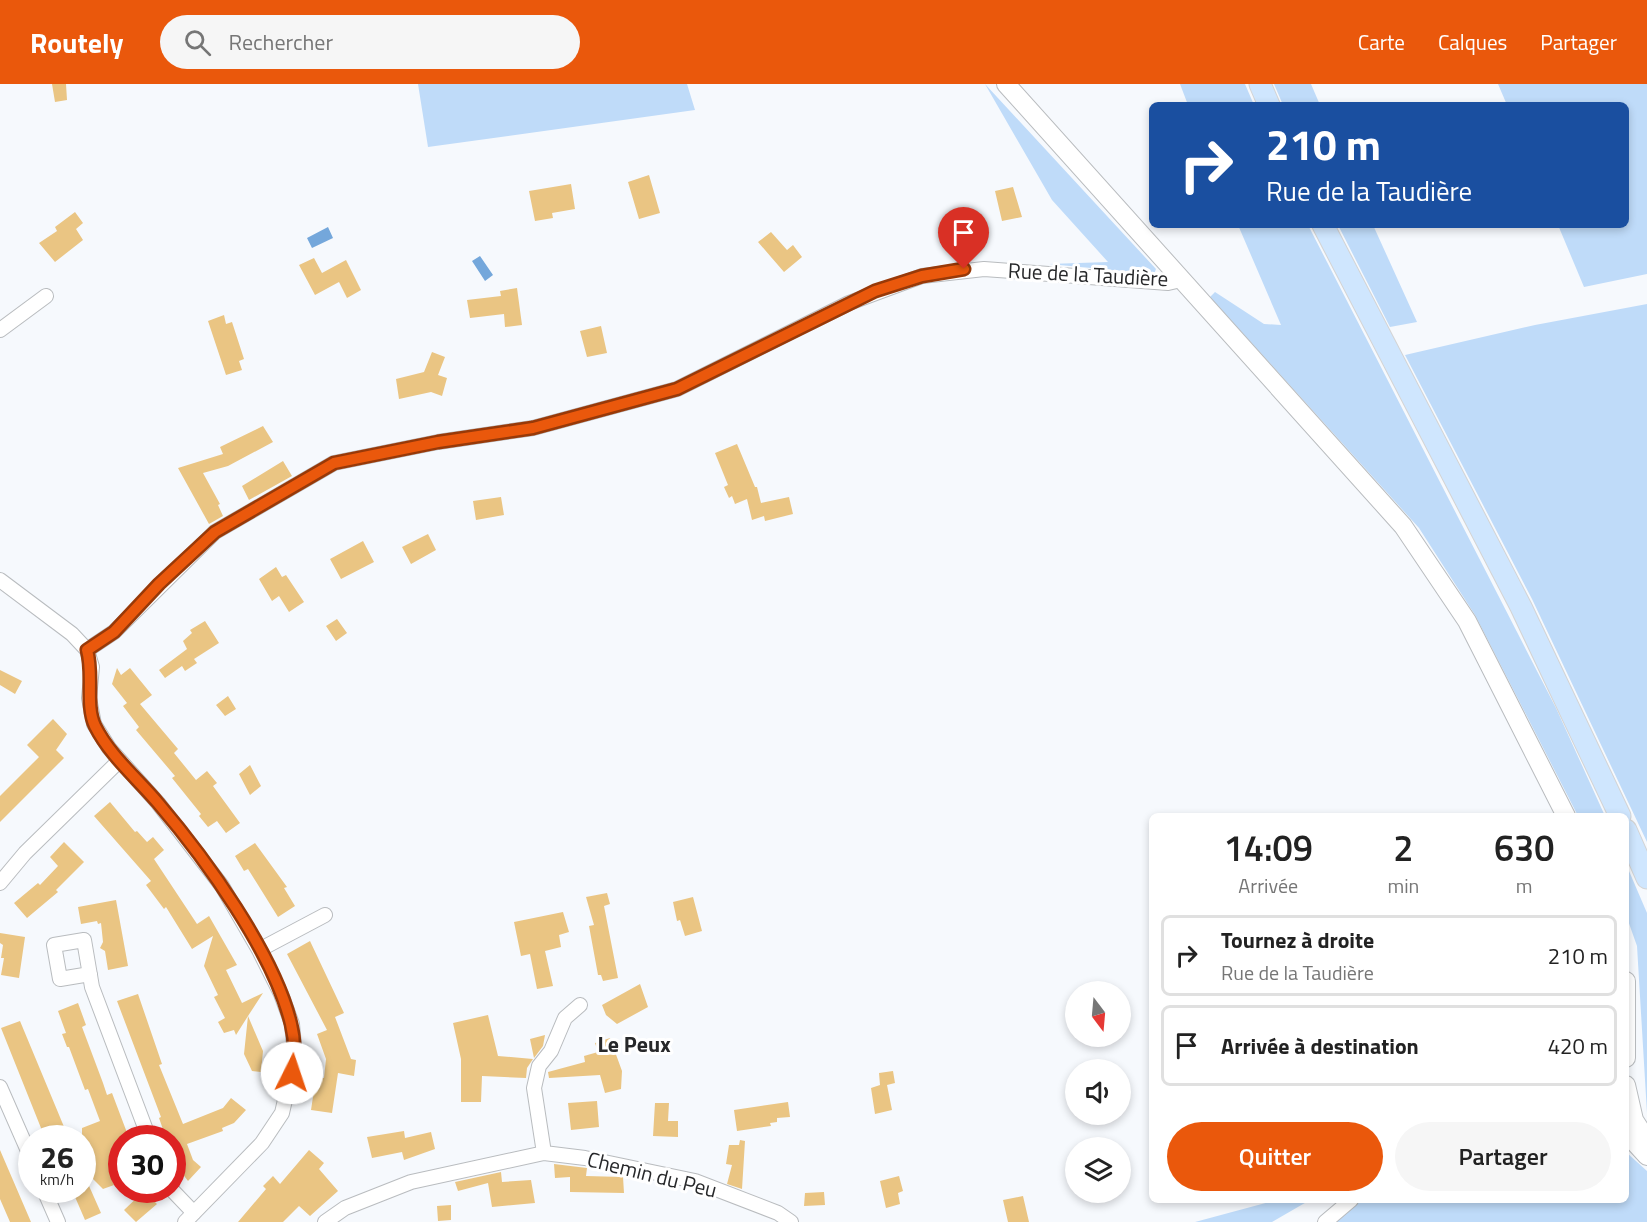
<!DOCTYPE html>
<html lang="fr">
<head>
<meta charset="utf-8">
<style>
	:root { --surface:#fff; --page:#f6f6f6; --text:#222; --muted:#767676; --line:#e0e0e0; --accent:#ea580c }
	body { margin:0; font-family:"Titillium Web",sans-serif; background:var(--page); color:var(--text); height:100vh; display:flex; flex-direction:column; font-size:22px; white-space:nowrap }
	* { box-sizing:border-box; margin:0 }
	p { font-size:20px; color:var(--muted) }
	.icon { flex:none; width:33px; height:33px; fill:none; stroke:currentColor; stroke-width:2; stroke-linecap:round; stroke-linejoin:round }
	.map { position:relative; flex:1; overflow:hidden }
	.details { position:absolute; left:1149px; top:729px; width:480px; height:390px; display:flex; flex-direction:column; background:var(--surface); border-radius:9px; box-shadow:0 3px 9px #0003 }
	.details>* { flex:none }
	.hud { position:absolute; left:1149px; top:18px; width:480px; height:126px; border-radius:9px; box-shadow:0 3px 9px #0003; background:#1a4fa0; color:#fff; overflow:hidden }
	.needle { width:39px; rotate:164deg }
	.tools { position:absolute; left:1065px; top:897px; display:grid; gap:12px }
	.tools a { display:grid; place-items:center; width:66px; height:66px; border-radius:50%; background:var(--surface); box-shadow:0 3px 9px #0003; font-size:30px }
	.speed { position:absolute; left:18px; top:1041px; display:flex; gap:12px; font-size:30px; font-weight:700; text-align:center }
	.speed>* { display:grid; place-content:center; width:78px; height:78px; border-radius:50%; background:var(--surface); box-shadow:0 3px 9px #0003; line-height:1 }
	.speed small { font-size:15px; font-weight:400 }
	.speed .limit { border:9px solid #d22; background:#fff; color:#111 }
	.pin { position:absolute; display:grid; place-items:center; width:51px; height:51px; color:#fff; margin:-62px -26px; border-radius:50% 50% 50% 0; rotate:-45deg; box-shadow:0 0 6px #0007 }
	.pin .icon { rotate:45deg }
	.me { position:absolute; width:66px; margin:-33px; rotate:4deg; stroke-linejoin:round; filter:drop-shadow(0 0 4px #0008) }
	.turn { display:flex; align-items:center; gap:21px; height:126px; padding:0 18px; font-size:27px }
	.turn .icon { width:78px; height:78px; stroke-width:2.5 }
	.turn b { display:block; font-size:42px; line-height:51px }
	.eta { display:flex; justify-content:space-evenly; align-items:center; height:102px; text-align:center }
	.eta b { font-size:36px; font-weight:600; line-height:42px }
	.action { display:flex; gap:12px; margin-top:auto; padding:12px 18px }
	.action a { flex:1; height:69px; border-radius:36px; background:var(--accent); color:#fff; font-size:24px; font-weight:600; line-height:69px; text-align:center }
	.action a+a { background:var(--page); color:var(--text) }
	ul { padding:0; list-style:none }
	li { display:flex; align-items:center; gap:18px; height:81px; margin:0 12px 9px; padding:0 6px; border:3px solid var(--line); border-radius:9px }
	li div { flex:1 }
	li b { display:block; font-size:22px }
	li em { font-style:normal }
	header { display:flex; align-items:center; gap:36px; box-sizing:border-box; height:84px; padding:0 30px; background:var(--accent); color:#fff }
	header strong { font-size:28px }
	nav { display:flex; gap:33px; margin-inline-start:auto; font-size:21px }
	.search { width:420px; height:54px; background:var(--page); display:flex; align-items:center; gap:15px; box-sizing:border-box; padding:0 21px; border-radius:33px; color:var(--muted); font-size:22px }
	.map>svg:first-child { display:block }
</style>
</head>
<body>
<header>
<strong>Routely</strong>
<div class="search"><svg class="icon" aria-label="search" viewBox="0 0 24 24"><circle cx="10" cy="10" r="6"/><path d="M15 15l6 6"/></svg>Rechercher</div>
<nav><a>Carte</a><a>Calques</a><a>Partager</a></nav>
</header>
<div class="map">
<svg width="1647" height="1138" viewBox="0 0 1647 1138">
	<rect width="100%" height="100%" fill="#f6f9fd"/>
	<!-- green -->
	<path fill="#bfdbf9" d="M418 0H687L695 26 428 63Z
		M985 0 1156 185 1154 190 1049 180 1108 178 1052 116Z
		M1180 0H1245L1254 21H1188Z
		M1274 0H1311L1320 21H1283Z
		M1498 0H1647V190L1584 203 1558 141H1626V21H1507Z
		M1238 141H1308L1556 624 1605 732H1578L1475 531 1419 444 1210 213 1215 208 1264 240 1281 241Z
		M1338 141H1373L1417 238 1390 243Z
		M1647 220V758L1532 515 1405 271 1535 241Z
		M1626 780 1647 829V1029L1637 862 1626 831Z
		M1626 1068 1647 1087V1138H1335L1359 1116H1626Z
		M1277 1116H1310L1272 1138H1195Z"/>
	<!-- water -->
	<path fill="#74a7db" d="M328 143 333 154 312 164 307 154Z
		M480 172 493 191 485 197 472 177Z"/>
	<!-- building -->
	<path fill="#eac583" d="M52 0H66L67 16 55 18Z
		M649 91 660 129 639 135 628 98Z
		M571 100 575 125 552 129 553 134 535 137 529 107Z
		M1013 103 1022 133 1002 137 995 107Z
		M75 128 83 139 76 145 83 156 55 178 39 159 57 147 55 143Z
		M771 148 787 166 793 161 802 173 784 188 758 158Z
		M314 174 322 189 346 176 361 206 347 214 339 198 315 211 299 181Z
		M517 204 522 241 505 243 504 230 470 234 467 216 501 212 500 207Z
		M224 231 226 240 232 238 244 275 239 277 242 286 226 291 208 237Z
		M601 242 607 269 587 273 580 247Z
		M432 268 445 273 438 291 447 294 442 312 431 308 399 315 396 295 424 288Z
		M263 342 273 358 228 382 203 389 220 420 218 421 223 432 209 440 178 384 223 370 220 363Z
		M737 360 755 403H757L761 419 789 413 793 430 765 437 764 432 752 436 747 415 735 420 732 412 729 414 724 403 728 401 715 369Z
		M283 377 292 392 249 416 242 402Z
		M501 413 504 431 476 436 473 417Z
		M428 450 436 466 411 480 402 463Z
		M363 457 374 478 341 495 330 475Z
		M276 483 282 493 286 491 304 518 289 528 279 512 272 517 259 495Z
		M337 535 347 549 336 557 326 542Z
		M205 537 219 559 194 575 197 579 185 587 182 582 165 594 159 586 187 565 183 557 192 549 190 546Z
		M117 584 121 591 130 584 152 611 140 620 178 665 174 669 196 696 207 687 217 699 213 702 240 739 226 749 217 737 208 743 199 732 201 730 172 694 175 692 136 646 139 643 123 622 127 619 112 600Z
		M0 586 22 597 15 610 0 601Z
		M228 612 236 625 225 632 216 621Z
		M53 635 67 650 56 666 64 674 0 738V712L39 673 27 661Z
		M250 681 261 702 250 711 239 690Z
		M110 718 135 748 137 747 147 758 153 753 164 766 154 775 197 840 209 832 237 881 226 886 242 919 263 909 248 932 263 967 261 988 252 987 244 970 248 932 236 951 234 946 224 949 218 938 225 934 214 913 218 911 204 882 213 852 192 865 166 823 164 825 146 801 151 797 94 732Z
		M64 758 84 778 56 806 58 808 27 834 14 819 38 799 40 801 58 782 50 773Z
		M255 759 287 803 284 804 295 822 278 833 248 785 244 787 235 772Z
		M607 809 610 820 604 822 618 894 603 897 601 891H598L589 842 594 841 586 813Z
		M693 813 702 847 685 852 680 836 677 837 673 818Z
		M116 816 128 882 108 886 105 867 100 864 103 858 101 839 98 840 97 837 81 840 78 823Z
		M563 828 569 848 559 851 561 863 545 867 553 902 537 905 530 870 521 872 514 838Z
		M0 849 25 853 19 894 1 891 4 874H1L3 861 0 859Z
		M310 857 344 929 335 933 351 975 356 976 354 992 338 989 332 1029 311 1026 316 993 324 994 326 975 317 950 327 946 287 870Z
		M640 900 648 923 617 940 606 931 602 921Z
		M138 910 162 980 159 981 183 1040 223 1024 231 1014 246 1026 234 1039 222 1044 223 1047 187 1060 193 1076 201 1083 188 1097 175 1080H172V1054H166L159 1034 161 1033 117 917Z
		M78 919 86 941 82 943 103 999 107 1011 112 1009 129 1054H122V1090L111 1094 114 1101 103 1105 82 1084V1044L100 1037 88 1005 85 1006 69 963H67L62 950 66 949 58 927Z
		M488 931 498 972 533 975 527 984 526 994 482 992 481 1018H461V975L453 939Z
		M20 937 67 1050 57 1054H45L1 944Z
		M545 951 543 962 534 974 530 955Z
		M610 954 622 987 621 1005 605 1009 600 991 549 994 548 988 585 978 584 972 598 968 595 959Z
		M893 987 895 999 887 1001 892 1026 875 1030 871 1004 880 1001 879 989Z
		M597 1017 599 1043 571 1046 568 1019Z
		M788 1018 790 1033 777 1034V1038L770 1039 771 1042 737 1047 734 1026Z
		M655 1019H669L668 1037H678V1053L653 1052Z
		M404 1047 405 1054 431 1048 435 1065 404 1076 402 1068 372 1074 367 1053Z
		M740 1056 745 1057 742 1105 727 1100 732 1081 726 1080 729 1061H739Z
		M0 1066 31 1138H10L0 1115Z
		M309 1066 324 1079 319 1085 338 1107 310 1132 299 1122 283 1138H238L266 1105 263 1102 273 1092 280 1100Z
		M554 1080 587 1084 586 1092 623 1093 624 1109 570 1108V1093L555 1094Z
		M82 1086 101 1129 85 1136 72 1106H82Z
		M501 1088 502 1098 531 1096 535 1119 492 1123 488 1099 458 1107 455 1098Z
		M899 1092 903 1107 898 1109 900 1120 886 1124 880 1097Z
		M144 1107 157 1120 136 1138 124 1126Z
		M824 1108 825 1121 804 1122 805 1109Z
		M1023 1112 1029 1138H1008L1003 1116Z
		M451 1121V1136L438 1137 437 1122Z"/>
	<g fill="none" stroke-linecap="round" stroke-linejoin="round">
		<!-- street casing -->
		<g stroke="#b9bcbf" stroke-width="16">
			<path id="street" d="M0 246 46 212
				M0 496 72 550 87 566 92 583 89 614 94 640 109 664 158 719 222 802 259 866 281 910 292 940 295 972 282 1029 262 1059 185 1138
				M87 566 114 548 215 448 334 379 438 358 533 344 677 305 849 219 922 192 984 185 1168 199 1181 196
				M0 799 25 769 119 677
				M259 866 325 831
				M90 890 60 895 54 861 84 856 92 903 149 1054
				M0 1003 32 1076
				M544 1069 534 1004 539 982 551 967 565 934 580 921
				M44 1106 58 1138
				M172 1106 194 1129
				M325 1138 345 1124 411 1098 544 1069 585 1074 695 1097 778 1129 791 1138
				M1325 1138 1351 1116"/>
		</g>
		<!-- secondary casing -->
		<g stroke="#b9bcbf" stroke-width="20">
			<path id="secondary" d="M1006 0 1403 442 1467 537 1566 732
				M1626 897V974
				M1626 1001 1634 1036 1647 1056
				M1626 1049 1647 1072"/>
		</g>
		<!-- primary casing -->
		<g stroke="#d4d4d4" stroke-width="23">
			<path id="primary" d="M1260 0 1269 21
				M1323 141 1521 523 1620 732
				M1626 746 1647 794"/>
		</g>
		<!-- street -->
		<use href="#street" stroke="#fff" stroke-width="14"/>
		<!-- secondary -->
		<use href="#secondary" stroke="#fff" stroke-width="18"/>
		<!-- primary -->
		<use href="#primary" stroke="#cfe6fe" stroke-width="21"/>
	</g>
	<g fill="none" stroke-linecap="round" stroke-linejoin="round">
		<!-- route casing -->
		<g stroke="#983908" stroke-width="15">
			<path id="route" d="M292 989C295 973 295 956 291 940 274 869 205 774 158 719 137 694 110 672 95 642 85 621 94 591 87 566L114 548 159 500 215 448 334 379 438 358 533 344 677 305 875 207 922 192 964 185"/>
		</g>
		<!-- route -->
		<use href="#route" stroke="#ea580c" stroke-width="10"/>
	</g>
	<g text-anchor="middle" stroke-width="6" stroke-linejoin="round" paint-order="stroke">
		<!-- street labels -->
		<g font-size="21" fill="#27282a" stroke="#fff">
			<text transform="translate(1088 191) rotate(3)" y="7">Rue de la Taudière</text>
			<text transform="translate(652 1091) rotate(14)" y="7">Chemin du Peu</text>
		</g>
		<!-- neighbourhood labels -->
		<g font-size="22" font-weight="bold" fill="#27282a" stroke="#fff">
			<text x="634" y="968">Le Peux</text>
		</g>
	</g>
</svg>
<div class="tools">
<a><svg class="needle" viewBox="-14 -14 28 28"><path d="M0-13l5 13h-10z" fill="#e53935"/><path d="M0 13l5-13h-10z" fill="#767676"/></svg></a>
<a><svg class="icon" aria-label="sound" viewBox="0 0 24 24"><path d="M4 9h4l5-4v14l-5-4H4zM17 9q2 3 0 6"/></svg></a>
<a><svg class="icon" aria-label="layers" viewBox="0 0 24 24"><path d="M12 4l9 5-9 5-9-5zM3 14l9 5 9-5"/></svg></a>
</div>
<div class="speed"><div>26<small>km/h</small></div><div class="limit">30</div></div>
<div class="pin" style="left:964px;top:185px;background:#d93025"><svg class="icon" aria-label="arrive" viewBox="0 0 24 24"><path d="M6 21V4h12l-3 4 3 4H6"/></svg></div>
<svg class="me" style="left:292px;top:989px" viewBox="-20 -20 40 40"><circle r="19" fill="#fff"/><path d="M0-13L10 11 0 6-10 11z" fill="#ea580c"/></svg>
<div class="hud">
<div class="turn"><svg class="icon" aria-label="right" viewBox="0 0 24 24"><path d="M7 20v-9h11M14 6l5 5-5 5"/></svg><div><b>210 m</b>Rue de la Taudière</div></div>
</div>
<section class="details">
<div class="eta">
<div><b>14:09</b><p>Arrivée</p></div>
<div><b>2</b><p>min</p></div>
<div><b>630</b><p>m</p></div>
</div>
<ul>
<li><svg class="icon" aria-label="right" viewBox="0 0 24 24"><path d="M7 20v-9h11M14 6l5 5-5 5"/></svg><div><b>Tournez à droite</b><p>Rue de la Taudière</p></div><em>210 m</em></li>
<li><svg class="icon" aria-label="arrive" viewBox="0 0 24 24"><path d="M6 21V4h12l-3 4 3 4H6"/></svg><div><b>Arrivée à destination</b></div><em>420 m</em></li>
</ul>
<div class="action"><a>Quitter</a><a>Partager</a></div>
</section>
</div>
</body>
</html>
